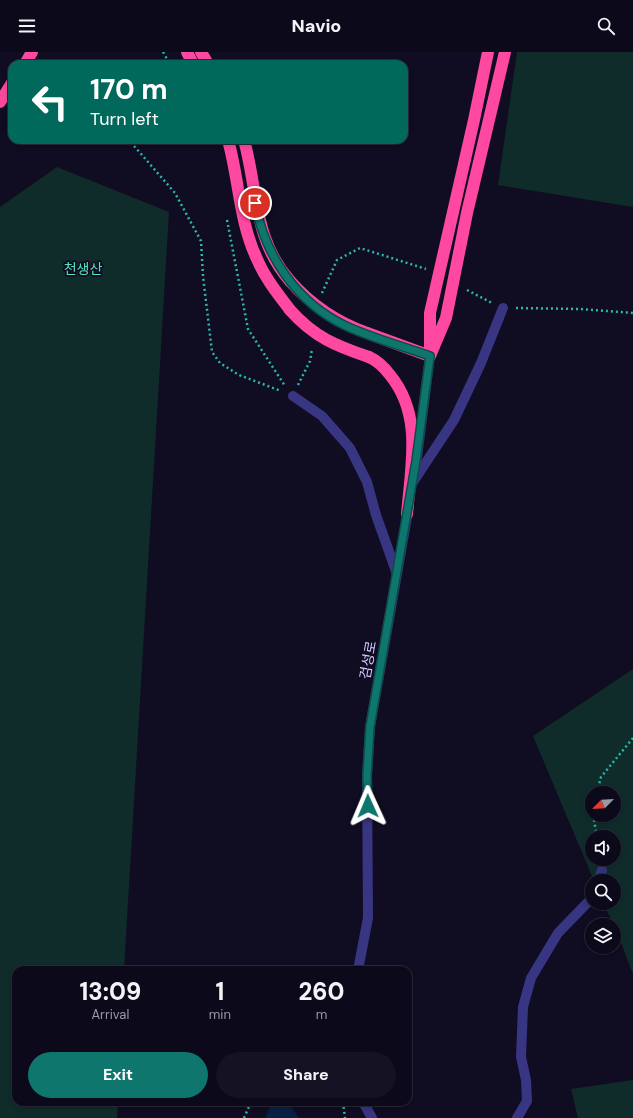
<!DOCTYPE html>
<html lang="en">
<head>
<meta charset="utf-8">
<style>
	:root { --surface:#0c091a; --page:#151223; --text:#f1f3f6; --muted:#9a9aa2; --line:#2c2a39; --accent:#0f766e }
	body { margin:0; font-family:"DM Sans","Noto Sans KR",sans-serif; background:var(--page); color:var(--text); height:100vh; display:flex; flex-direction:column; font-size:15px; white-space:nowrap }
	* { box-sizing:border-box; margin:0 }
	p { font-size:13px; color:var(--muted) }
	.icon { flex:none; width:22px; height:22px; fill:none; stroke:currentColor; stroke-width:2; stroke-linecap:round; stroke-linejoin:round }
	.map { position:relative; flex:1; overflow:hidden }
	.drawer { position:absolute; left:12px; top:914px; width:400px; height:140px; display:flex; flex-direction:column; background:var(--surface); border-radius:12px; box-shadow:0 2px 6px #0003,0 0 0 1px var(--line) }
	.drawer>* { flex:none }
	.guide { position:absolute; left:8px; top:8px; width:400px; height:84px; border-radius:12px; box-shadow:0 2px 6px #0003,0 0 0 1px var(--line); background:#00695c; color:#fff; overflow:hidden }
	.needle { width:26px; rotate:246deg }
	.buttons { position:absolute; left:585px; top:734px; display:grid; gap:8px }
	.buttons a { display:grid; place-items:center; width:36px; height:36px; border-radius:50%; background:var(--surface); box-shadow:0 2px 6px #0003,0 0 0 1px var(--line); font-size:20px }
	.pin { position:absolute; display:grid; place-items:center; width:34px; height:34px; color:#fff; margin:-17px; border:2px solid #fff; border-radius:50%; box-shadow:0 1px 4px #0007 }
	.me { position:absolute; width:44px; margin:-22px; rotate:359deg; stroke-linejoin:round; filter:drop-shadow(0 0 3px #0008) }
	.turn { display:flex; align-items:center; gap:14px; height:84px; padding:0 16px; font-size:18px }
	.turn .icon { width:52px; height:52px; stroke-width:2.5 }
	.turn b { display:block; font-size:28px; line-height:34px }
	.eta { display:flex; justify-content:space-evenly; align-items:center; height:68px; text-align:center }
	.eta b { font-size:24px; font-weight:800; line-height:28px }
	.action { display:flex; gap:8px; margin-top:auto; padding:8px 16px }
	.action a { flex:1; height:46px; border-radius:24px; background:var(--accent); color:#fff; font-size:16px; font-weight:800; line-height:46px; text-align:center }
	.action a+a { background:var(--page); color:var(--text) }
	header { display:flex; justify-content:space-between; align-items:center; height:52px; padding:0 16px; background:var(--surface); font-size:18px; font-weight:800 }
	.map>svg:first-child { display:block }
</style>
</head>
<body>
<header><svg class="icon" aria-label="menu" viewBox="0 0 24 24"><path d="M4 6h16M4 12h16M4 18h16"/></svg>Navio<svg class="icon" aria-label="search" viewBox="0 0 24 24"><circle cx="10" cy="10" r="6"/><path d="M15 15l6 6"/></svg></header>
<div class="map">
<svg width="633" height="1066" viewBox="0 0 633 1066">
	<rect width="100%" height="100%" fill="#100c22"/>
	<!-- green -->
	<path fill="#0f2c2b" fill-rule="evenodd" d="M517 0H633V155L498 133Z
		M57 115 169 160 124 918H16V1050H118L117 1066H0V155Z
		M633 617V922L614 873 603 851H614V829H594L533 684ZM592 741H614V763H592ZM592 785H614V807H592Z
		M633 1028V1066H578L571 1037Z"/>
	<!-- water -->
	<path fill="#091f44" d="M272 1050H288L299 1066H265Z"/>
	<g fill="none" stroke-linecap="round" stroke-linejoin="round">
		<!-- path -->
		<path stroke="#29b8ae" stroke-width="2.5" stroke-dasharray="2 3" stroke-linecap="butt" d="M163 0 170 12
			M126 88 135 95 175 141 201 189 203 224 212 300 220 311 239 323 281 339
			M227 168 248 277 285 334
			M467 238 492 251
			M322 241 337 208 360 196 426 217
			M516 256 581 257 633 261
			M298 333 310 309 312 297
			M597 741 601 725 633 686
			M593 763 597 785
			M343 1050 345 1066
			M244 1066 251 1050"/>
		<!-- minor -->
		<path stroke="#383583" stroke-width="10" d="M293 344 322 364 350 396 367 430 376 463 397 522
			M417 405 430 304
			M413 430 454 368 481 311 503 256
			M598 829 602 818
			M358 918 368 866 367 724 370 675 409 454
			M363 1050 372 1066
			M517 1066 527 1049 526 1028 521 1005 523 955 531 926 558 881 592 846"/>
		<!-- highway -->
		<path stroke="#ff48a1" stroke-width="12" d="M187 0 193 12
			M201 0 208 12
			M25 12 32 0
			M0 50 12 31
			M228 88C239 127 239 169 257 207 265 226 278 242 290 258
			M244 88C258 138 253 187 290 229
			M367 281 430 304
			M430 297V261L474 68 488 0
			M430 304 446 266 467 161 505 0
			M369 305C378 309 384 315 390 323 423 363 411 414 407 462"/>
		<!-- highway-bridge -->
		<path stroke="#ff48a1" stroke-width="12" d="M290 229C312 254 336 270 367 281
			M290 258C314 285 336 294 369 305"/>
	</g>
	<g fill="none" stroke-linecap="round" stroke-linejoin="round">
		<!-- route casing -->
		<g stroke="#0a4d48" stroke-width="10">
			<path id="route" d="M255 151C265 204 297 251 346 274 372 286 402 294 430 304L416 409 370 675 367 724 368 754"/>
		</g>
		<!-- route -->
		<use href="#route" stroke="#0f766e" stroke-width="7"/>
	</g>
	<g text-anchor="middle" stroke-width="3.5" stroke-linejoin="round" paint-order="stroke">
		<!-- park labels -->
		<g font-size="14" fill="#54e4bf" stroke="#100c22">
			<text x="83" y="222">천생산</text>
		</g>
		<!-- street labels -->
		<g font-size="14" fill="#d3cdff" stroke="#100c22">
			<text transform="translate(368 608) rotate(-80)" y="5">검성로</text>
		</g>
	</g>
</svg>
<div class="buttons">
<a><svg class="needle" viewBox="-14 -14 28 28"><path d="M0-13l5 13h-10z" fill="#e53935"/><path d="M0 13l5-13h-10z" fill="#9a9aa2"/></svg></a>
<a><svg class="icon" aria-label="sound" viewBox="0 0 24 24"><path d="M4 9h4l5-4v14l-5-4H4zM17 9q2 3 0 6"/></svg></a>
<a><svg class="icon" aria-label="search" viewBox="0 0 24 24"><circle cx="10" cy="10" r="6"/><path d="M15 15l6 6"/></svg></a>
<a><svg class="icon" aria-label="layers" viewBox="0 0 24 24"><path d="M12 4l9 5-9 5-9-5zM3 14l9 5 9-5"/></svg></a>
</div>
<div class="pin" style="left:255px;top:151px;background:#d93025"><svg class="icon" aria-label="arrive" viewBox="0 0 24 24"><path d="M6 21V4h12l-3 4 3 4H6"/></svg></div>
<svg class="me" style="left:368px;top:754px" viewBox="-20 -20 40 40"><path d="M0-17L14 15 0 8-14 15z" fill="#0f766e" stroke="#fff" stroke-width="4"/></svg>
<div class="guide">
<div class="turn"><svg class="icon" aria-label="left" viewBox="0 0 24 24"><path d="M17 20v-9H6M10 6l-5 5 5 5"/></svg><div><b>170 m</b>Turn left</div></div>
</div>
<section class="drawer">
<div class="eta">
<div><b>13:09</b><p>Arrival</p></div>
<div><b>1</b><p>min</p></div>
<div><b>260</b><p>m</p></div>
</div>
<div class="action"><a>Exit</a><a>Share</a></div>
</section>
</div>
</body>
</html>
